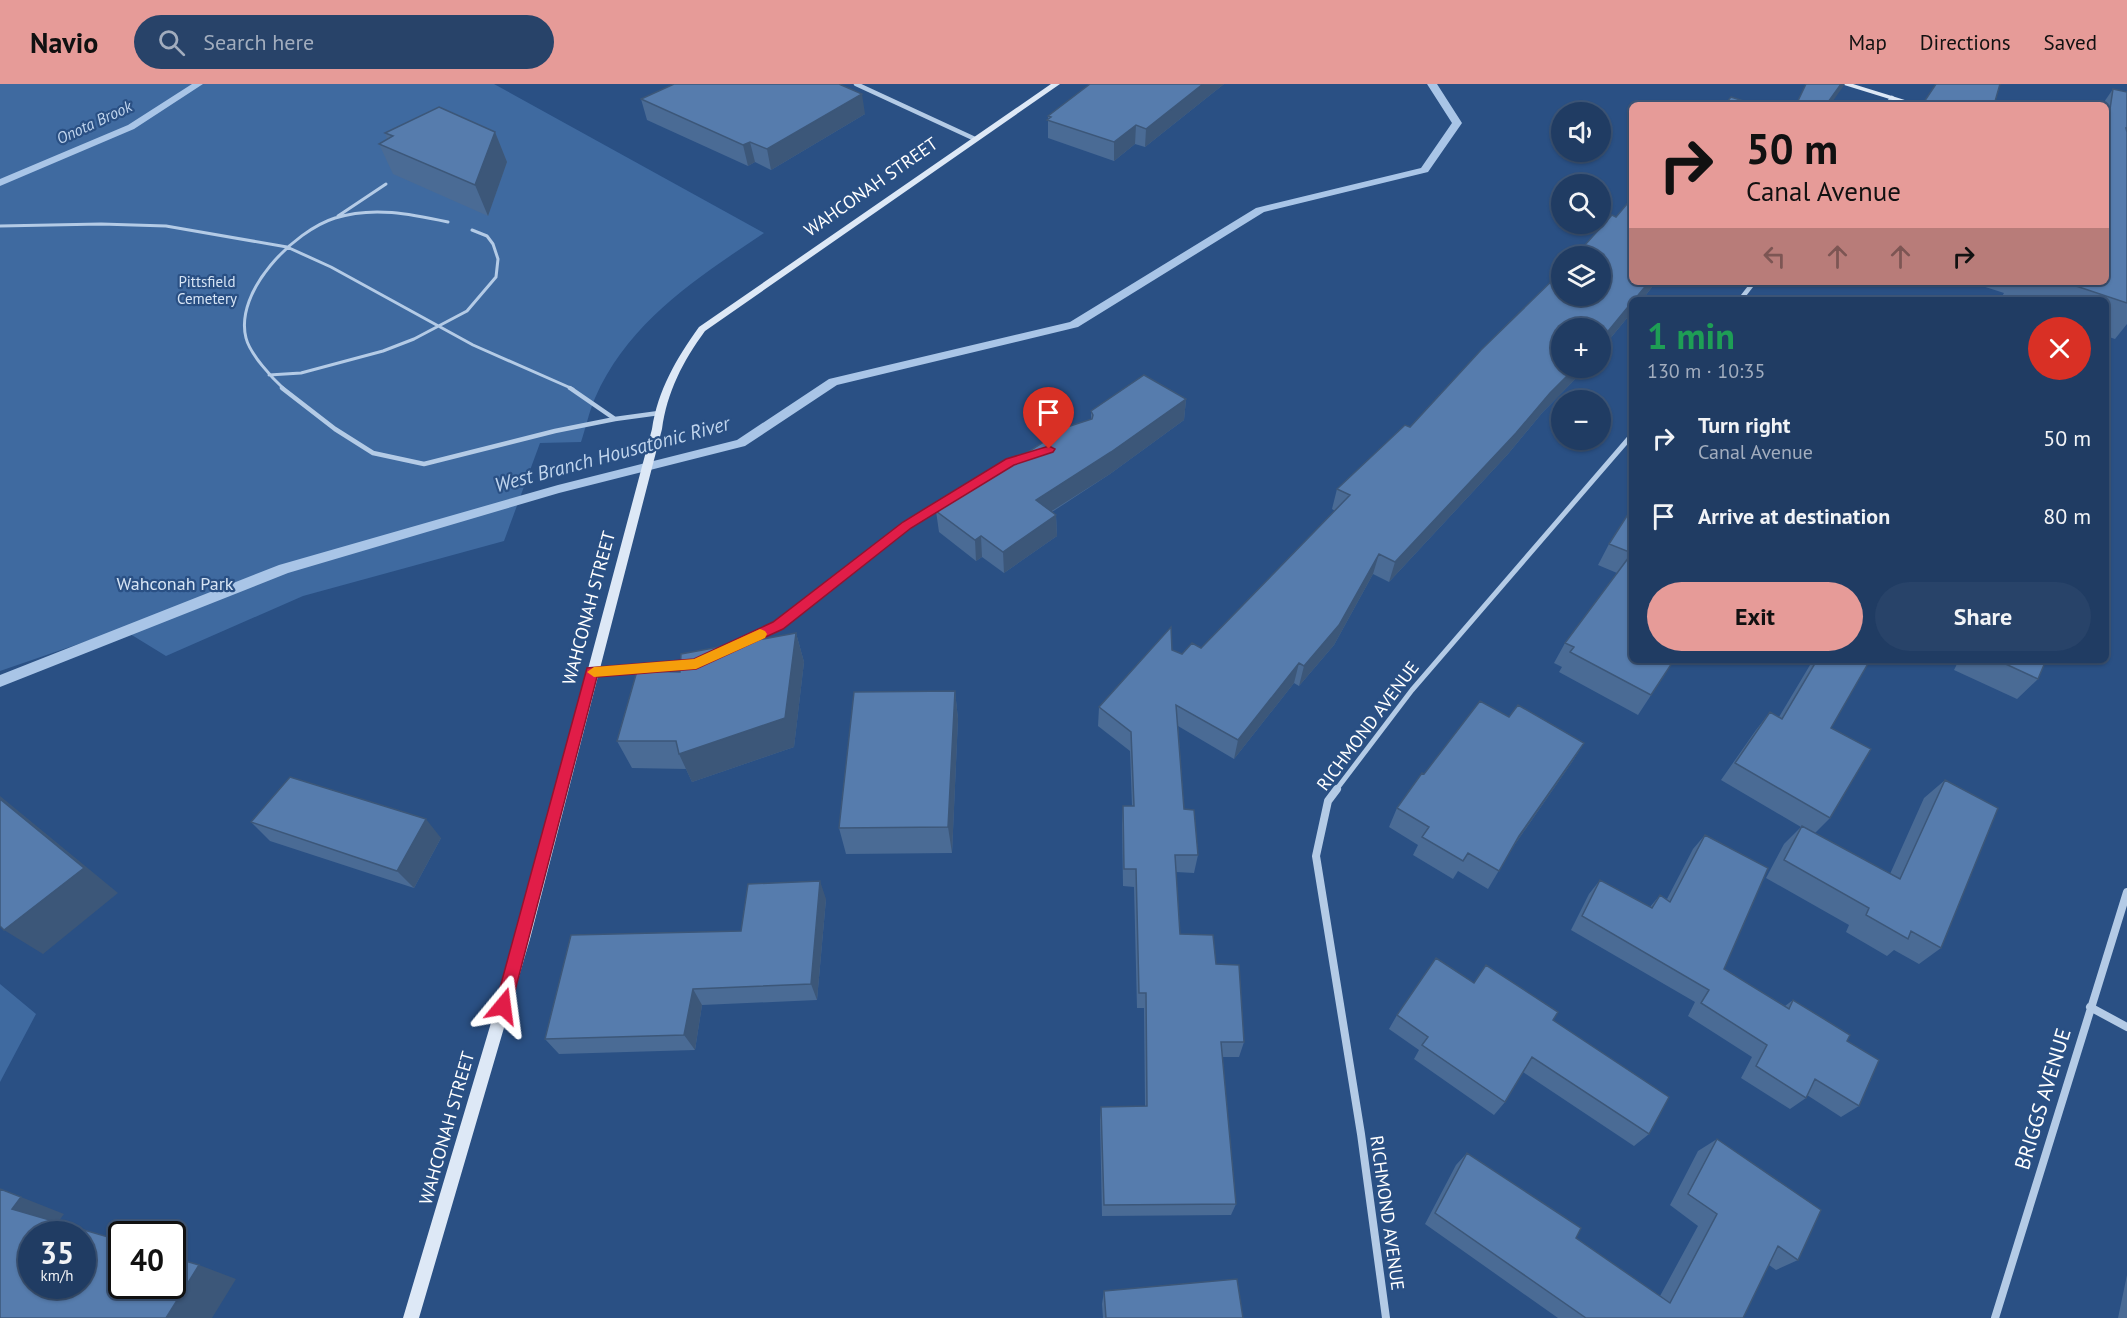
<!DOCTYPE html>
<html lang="en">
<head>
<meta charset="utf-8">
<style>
	:root { --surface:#203c63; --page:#284369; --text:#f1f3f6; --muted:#a2adbe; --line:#3d5678; --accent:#e69b98 }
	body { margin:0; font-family:"PT Sans",sans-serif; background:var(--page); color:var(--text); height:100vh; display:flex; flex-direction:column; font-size:22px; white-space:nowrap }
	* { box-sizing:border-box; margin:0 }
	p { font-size:20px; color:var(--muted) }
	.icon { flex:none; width:33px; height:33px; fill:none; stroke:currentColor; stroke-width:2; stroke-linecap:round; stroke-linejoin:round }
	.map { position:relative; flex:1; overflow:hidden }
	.side { position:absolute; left:1629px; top:213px; width:480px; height:366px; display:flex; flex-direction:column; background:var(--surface); border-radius:9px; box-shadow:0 2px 4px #0004,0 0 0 2px var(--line) }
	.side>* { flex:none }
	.guide { position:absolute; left:1629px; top:18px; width:480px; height:183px; border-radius:9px; box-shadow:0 2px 4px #0004,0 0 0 2px var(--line); background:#e69b98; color:#111; overflow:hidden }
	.controls { position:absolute; left:1551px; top:18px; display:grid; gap:12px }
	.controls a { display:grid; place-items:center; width:60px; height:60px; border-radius:50%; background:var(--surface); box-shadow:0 2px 4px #0004,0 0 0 2px var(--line); font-size:30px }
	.speed { position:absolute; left:18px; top:1137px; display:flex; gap:12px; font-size:30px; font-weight:700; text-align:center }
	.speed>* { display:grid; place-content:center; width:78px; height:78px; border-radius:50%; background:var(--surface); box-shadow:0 2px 4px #0004,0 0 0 2px var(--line); line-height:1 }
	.speed small { font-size:15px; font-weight:400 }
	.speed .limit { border:3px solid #111; border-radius:9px; background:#fff; color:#111 }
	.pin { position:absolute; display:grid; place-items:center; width:51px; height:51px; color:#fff; margin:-62px -26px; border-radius:50% 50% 50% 0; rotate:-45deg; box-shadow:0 0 6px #0007 }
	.pin .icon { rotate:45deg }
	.me { position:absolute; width:66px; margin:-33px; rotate:16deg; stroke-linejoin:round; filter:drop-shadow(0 0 4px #0008) }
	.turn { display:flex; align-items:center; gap:21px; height:126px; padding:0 18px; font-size:27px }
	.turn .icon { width:78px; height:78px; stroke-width:2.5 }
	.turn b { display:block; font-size:42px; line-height:51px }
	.lanes { display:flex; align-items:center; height:57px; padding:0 18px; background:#0003; justify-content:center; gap:30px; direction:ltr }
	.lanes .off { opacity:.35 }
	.round { display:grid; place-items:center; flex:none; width:63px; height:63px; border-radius:32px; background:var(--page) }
	.overview { display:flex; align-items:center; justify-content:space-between; height:102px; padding:0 18px }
	h1 { font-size:36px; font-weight:600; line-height:45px; color:#1e9e55 }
	.action { display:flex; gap:12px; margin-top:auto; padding:12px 18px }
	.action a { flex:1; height:69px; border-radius:36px; background:var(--accent); color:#111; font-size:24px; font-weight:600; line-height:69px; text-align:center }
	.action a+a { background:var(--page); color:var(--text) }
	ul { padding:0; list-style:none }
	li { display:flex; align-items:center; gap:18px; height:78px; padding:0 18px }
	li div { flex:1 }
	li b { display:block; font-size:22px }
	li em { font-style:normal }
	header { display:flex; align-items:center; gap:36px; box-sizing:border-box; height:84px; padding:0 30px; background:var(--accent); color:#111 }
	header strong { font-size:28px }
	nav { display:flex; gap:33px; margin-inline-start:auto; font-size:21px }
	.search { width:420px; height:54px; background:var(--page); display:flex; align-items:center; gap:15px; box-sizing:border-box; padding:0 21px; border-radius:33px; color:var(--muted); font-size:22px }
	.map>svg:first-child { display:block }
</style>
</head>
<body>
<header>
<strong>Navio</strong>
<div class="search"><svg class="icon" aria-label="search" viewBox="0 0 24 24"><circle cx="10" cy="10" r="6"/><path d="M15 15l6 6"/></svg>Search here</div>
<nav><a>Map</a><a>Directions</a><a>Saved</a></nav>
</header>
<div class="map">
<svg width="2127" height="1234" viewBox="0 0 2127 1234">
	<rect width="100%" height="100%" fill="#2a5084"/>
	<!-- green -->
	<path fill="#3f6aa0" d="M0 0H494L764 149C697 194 629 237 595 314 589 328 586 343 581 358L540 359 504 457 303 512 166 572 122 545 0 587Z
		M0 900 36 930 0 998Z"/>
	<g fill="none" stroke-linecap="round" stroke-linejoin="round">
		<!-- stream -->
		<path fill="#a9c5e7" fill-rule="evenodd" d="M192 0H203L134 45 0 102V95L128 41Z
			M1427 0H1437L1462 39 1428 88 1264 128 1078 243 837 301 745 362 559 409 288 489 0 603V591L279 481 558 401 737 356 829 295 1070 238 1256 124 1421 84 1452 39Z"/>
		<!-- lane-far1 -->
		<path stroke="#b4cbe6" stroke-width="3" d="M338 132 386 100
			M0 142 101 140 166 142 287 163 331 183 473 261 573 305
			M269 291 301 289 383 267 414 255 467 227 496 193 498 175 493 160 487 152 472 146
			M284 305C272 294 250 270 246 254 234 207 294 147 335 134 373 122 411 130 448 138"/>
		<!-- lane -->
		<path stroke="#b4cbe6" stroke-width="4.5" d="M282 304 335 345 373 369 424 380 555 347 615 335
			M570 304 615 335 659 329"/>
		<!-- street-far2 -->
		<path stroke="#b4cbe6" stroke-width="4.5" d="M856 0 975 55
			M1887 21 1892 14
			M1740 216 1754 198"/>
		<!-- street-far1 -->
		<path stroke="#b4cbe6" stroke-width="5" d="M735 562 778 542 907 441 1010 378 1022 374
			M592 588 687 581
			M1336 706 1412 606 1632 351"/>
		<!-- street -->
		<path stroke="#b4cbe6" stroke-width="8" d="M1337 705 1328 717 1316 772 1361 1050 1386 1234
			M2090 923 2127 943
			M1995 1234 2127 808"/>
		<!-- secondary -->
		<path fill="#dde8f6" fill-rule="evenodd" d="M1051 0H1060L705 247C683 277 667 308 662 345L530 855 419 1234H403L516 855 652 345C658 306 676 275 699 243Z
			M1841 0H1853L1921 21H1909Z"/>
	</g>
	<!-- wall -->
	<path fill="#4a6b95" d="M1224 0 1145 63 1135 60 1114 77 1048 54V32Z
		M2113 5 2127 8V240L2115 255 2106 252V216H2000L2004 209 1970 198H2106V21H2102Z
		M641 15 865 30 771 86 755 78 748 82 647 36Z
		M495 48 507 78 488 132 393 90 379 60 387 55 385 49Z
		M1632 198H1656L1642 216H1632V228L1600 267 1562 284H1586L1542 329 1508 370 1389 498 1373 490 1334 561 1299 602 1294 599 1234 675 1178 642 1184 725 1198 771 1194 789 1176 788 1180 850 1216 880 1244 958 1239 973H1222L1236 1120 1231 1131 1102 1132 1100 1036 1101 1023 1145 1022 1144 924H1137L1134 803 1123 802 1122 740 1123 722H1132L1130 667 1098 642 1099 623 1172 566 1182 570 1201 564 1335 427 1332 425 1337 405 1410 343Z
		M1186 315 1184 336 1110 390 1052 428 1056 431 1057 452 1004 489 982 473 976 477 939 448 936 427 1091 335V327Z
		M1632 424V537L1629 544 1674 576 1638 631 1559 588 1562 583 1554 579 1565 559 1617 489 1598 481 1609 460Z
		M796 549 804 578 794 663 692 698 686 685 632 684 617 657 680 588Z
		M1813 576H1870L1831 644 1830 734 1815 749 1890 790 1924 714 1945 696 1941 864 1919 880 1894 866 1887 872 1846 848 1849 841 1766 794 1784 760 1801 743 1721 696 1756 646 1770 628 1779 633Z
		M1959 576H2046L2038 595 2017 615 1954 586Z
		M955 607 958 635 952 769 846 770 839 744Z
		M1509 633 1584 659 1572 678 1511 766 1488 805 1458 787 1453 795 1413 771 1418 761 1389 743 1397 724 1424 690Z
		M251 738 441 754 414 804 270 757Z
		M1705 751 1724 885 1785 922 1793 916 1847 957 1859 1022 1841 1033 1807 1011 1806 1014 1790 1025 1741 994 1752 973 1688 932 1695 918 1571 846 1589 810 1600 796 1650 823 1660 811 1667 815 1693 765Z
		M826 815 817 916 702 921 695 966 559 970 545 955 741 847Z
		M1474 899 1553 936 1649 1050 1634 1062 1523 988 1505 1018 1494 1031 1414 975 1419 966 1389 945 1397 931Z
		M1717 1055 1798 1176 1776 1186 1769 1181 1743 1234H1558L1425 1140 1456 1081 1467 1069 1576 1154 1660 1212 1698 1142 1670 1121 1698 1067Z
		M2127 1191V1234H2118Z
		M1104 1207 1243 1234H1103L1102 1220Z"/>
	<!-- shaded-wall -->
	<path fill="#3c5779" d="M1203 0H1224L1145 63 1146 45Z
		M1841 0H1845L1830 21H1826Z
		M862 10 865 30 771 86 767 65Z
		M1136 41 1135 60 1114 77V58Z
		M495 48 507 78 488 132 475 101Z
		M750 58 755 78 748 82 743 61Z
		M1649 198H1656L1642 216H1634Z
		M1632 218V228L1600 267V257Z
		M1575 284H1586L1542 329 1508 370 1389 498 1395 478 1550 309Z
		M1186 315 1184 336 1110 390 1036 437V416Z
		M1056 431 1057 452 1004 489 1003 468Z
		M981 452 982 473 976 477 975 456Z
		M1379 470 1373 490 1334 561 1299 602 1304 582Z
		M796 549 804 578 794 663 692 698 679 670Z
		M1299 579 1294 599 1234 675 1238 656Z
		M955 607 958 635 952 769 948 743Z
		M1584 659 1572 678 1508 770 1519 752Z
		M0 712 118 809 43 870 4 846Z
		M426 735 441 754 414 804 397 787Z
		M820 797 826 815 817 916 811 900Z
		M693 905 702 921 695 966 684 951Z
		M21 1113 64 1130 56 1141 12 1125Z
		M199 1181 236 1195 212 1234H166Z"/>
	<!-- building -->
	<path fill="#567cad" stroke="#3c5779" stroke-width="1.5" fill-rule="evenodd" d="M674 0H839L862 10 767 65 750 58 743 61 641 15Z
		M1090 0H1203L1146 45 1136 41 1114 58 1047 36 1051 33 1048 32Z
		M1806 0H1841L1826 21H1796Z
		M1936 0H2000L1994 21H1922Z
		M2113 5 2127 8V44H2126L2127 48V219L2064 198H2106V52Z
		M1731 13 1756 21H1724Z
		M439 23 495 48 475 101 379 60 393 52 385 49Z
		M1632 114V198H1649L1634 216H1632V218L1600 257V244H1562V284H1575L1550 309 1516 349 1395 478 1379 470 1339 541 1304 582 1299 579 1238 656 1176 621 1184 725 1194 726 1198 771H1175L1180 850 1213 851 1216 880 1239 881 1244 958H1221L1236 1120 1104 1121 1101 1023 1147 1022 1146 909H1139L1136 785H1124L1123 722H1134L1131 648 1099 623 1171 543 1172 566 1182 570 1192 559 1201 564 1350 411 1337 405 1405 341 1410 343 1481 266 1562 187V212H1600V172H1575L1612 131 1616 133Z
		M1144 291 1186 315 1111 368 1036 416 1056 431 1003 468 981 452 975 456 936 427 1067 343 1092 335 1093 331 1091 327Z
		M1632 424V537L1629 544 1632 545V576H1674L1651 611 1570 568 1574 563 1565 559 1632 469 1609 460Z
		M796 549 785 634 679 670 676 657H617L637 587 680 588 681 570Z
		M1817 576H1870L1831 644 1871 665 1830 734 1735 679 1770 628 1782 635Z
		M1997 576H2046L2038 595Z
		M955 607 948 743 839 744 854 608Z
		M1480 617 1509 633 1518 621 1584 659 1519 752 1499 787 1468 769 1463 777 1422 753 1429 743 1397 724 1422 689 1424 690Z
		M290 693 426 735 397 787 251 738Z
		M1945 696 1998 724 1941 864 1911 847 1908 855 1866 831 1869 824 1784 776 1802 742 1900 795Z
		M0 715 84 784 4 846 0 842Z
		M1705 751 1768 784 1724 885 1789 925 1793 916 1850 951 1847 957 1879 976 1859 1022 1815 995 1806 1014 1756 982 1767 961 1701 919 1709 906 1582 832 1600 796 1652 824 1660 811 1670 818Z
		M820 797 811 900 693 905 684 951 545 955 571 851 741 847 748 800Z
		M1436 874 1474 899 1486 881 1558 928 1553 936 1669 1013 1649 1050 1532 973 1505 1018 1422 961 1428 953 1397 931Z
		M1717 1055 1821 1126 1798 1176 1778 1162 1743 1234H1586L1435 1129 1467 1069 1581 1144 1576 1154 1670 1219 1717 1130 1688 1110Z
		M0 1105 21 1113 12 1125 122 1157V1202H172V1173L199 1181 166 1234H0ZM32 1150H82V1202H32Z
		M1237 1195 1243 1234H1106L1104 1207Z"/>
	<!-- route -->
	<path fill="#e11d48" stroke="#92132f" stroke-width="1.5" d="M1049 362 1055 365 1053 368 1014 381 911 444 783 545 696 585 597 593 511 922 509 927 503 930 497 927 495 922 587 584 694 575 773 538 903 438 1006 375Z"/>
	<!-- slow -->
	<path fill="#f59e0b" d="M760 545 765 547 767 550 765 554 696 585 594 593 587 588 594 583 694 575Z"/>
	<g text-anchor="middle" stroke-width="4.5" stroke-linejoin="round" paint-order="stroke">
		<!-- far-park labels -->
		<g font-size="15" fill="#d7e5f5" stroke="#2a5084">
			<text x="207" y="203">Pittsfield<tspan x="207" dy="17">Cemetery</tspan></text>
		</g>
		<!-- far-water labels -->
		<g font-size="16" font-style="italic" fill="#c0d5ee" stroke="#2a5084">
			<text transform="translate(94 38) rotate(-25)" y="6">Onota Brook</text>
		</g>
		<!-- street labels -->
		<g font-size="18" fill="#fff" stroke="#2a5084">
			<text transform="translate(871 103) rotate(-35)" y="6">WAHCONAH STREET</text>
			<text transform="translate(589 524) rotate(-75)" y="6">WAHCONAH STREET</text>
			<text transform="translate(1368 642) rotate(-53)" y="6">RICHMOND AVENUE</text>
			<text transform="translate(447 1044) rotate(-74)" y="6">WAHCONAH STREET</text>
			<text transform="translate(1387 1129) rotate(82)" y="6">RICHMOND AVENUE</text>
		</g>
		<!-- park labels -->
		<g font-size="18" fill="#d7e5f5" stroke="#2a5084">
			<text x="175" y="506">Wahconah Park</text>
		</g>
		<!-- water labels -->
		<g font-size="20" font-style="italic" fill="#c0d5ee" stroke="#2a5084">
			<text transform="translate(612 370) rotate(-15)" y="7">West Branch Housatonic River</text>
		</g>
		<!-- near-street labels -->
		<g font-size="21" fill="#fff" stroke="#2a5084">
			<text transform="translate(2043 1015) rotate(-73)" y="7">BRIGGS AVENUE</text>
		</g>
	</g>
</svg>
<div class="controls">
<a><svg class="icon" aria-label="sound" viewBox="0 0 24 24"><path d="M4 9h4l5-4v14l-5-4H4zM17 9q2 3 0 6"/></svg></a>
<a><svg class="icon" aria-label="search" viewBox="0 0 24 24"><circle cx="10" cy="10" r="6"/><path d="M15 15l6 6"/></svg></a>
<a><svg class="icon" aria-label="layers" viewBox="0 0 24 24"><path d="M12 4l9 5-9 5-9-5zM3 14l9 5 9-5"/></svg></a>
<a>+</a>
<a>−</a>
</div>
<div class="speed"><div>35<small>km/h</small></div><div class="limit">40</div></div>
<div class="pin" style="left:1049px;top:365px;background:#d93025"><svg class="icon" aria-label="arrive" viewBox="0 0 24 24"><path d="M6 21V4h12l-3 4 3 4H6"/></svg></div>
<svg class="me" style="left:503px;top:922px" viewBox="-20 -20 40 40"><path d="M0-17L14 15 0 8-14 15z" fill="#e11d48" stroke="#fff" stroke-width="4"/></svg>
<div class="guide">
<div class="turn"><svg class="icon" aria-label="right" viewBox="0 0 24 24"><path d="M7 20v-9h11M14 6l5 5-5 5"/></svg><div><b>50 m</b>Canal Avenue</div></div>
<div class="lanes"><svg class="icon off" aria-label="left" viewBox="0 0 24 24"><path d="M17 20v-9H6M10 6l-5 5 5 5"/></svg><svg class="icon off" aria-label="ahead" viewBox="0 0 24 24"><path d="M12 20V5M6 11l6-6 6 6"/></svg><svg class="icon off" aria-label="ahead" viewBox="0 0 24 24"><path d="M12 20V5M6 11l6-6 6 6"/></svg><svg class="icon" aria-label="right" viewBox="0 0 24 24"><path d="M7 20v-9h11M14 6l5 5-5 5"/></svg></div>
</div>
<section class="side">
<div class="overview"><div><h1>1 min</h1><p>130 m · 10:35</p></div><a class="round" style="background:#d93025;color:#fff"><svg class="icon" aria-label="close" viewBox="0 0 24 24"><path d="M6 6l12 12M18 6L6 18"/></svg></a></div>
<ul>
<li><svg class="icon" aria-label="right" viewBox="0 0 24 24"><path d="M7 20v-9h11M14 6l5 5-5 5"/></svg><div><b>Turn right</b><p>Canal Avenue</p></div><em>50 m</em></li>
<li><svg class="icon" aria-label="arrive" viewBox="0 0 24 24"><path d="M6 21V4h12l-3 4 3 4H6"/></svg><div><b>Arrive at destination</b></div><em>80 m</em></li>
</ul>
<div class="action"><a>Exit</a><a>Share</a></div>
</section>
</div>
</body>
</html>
